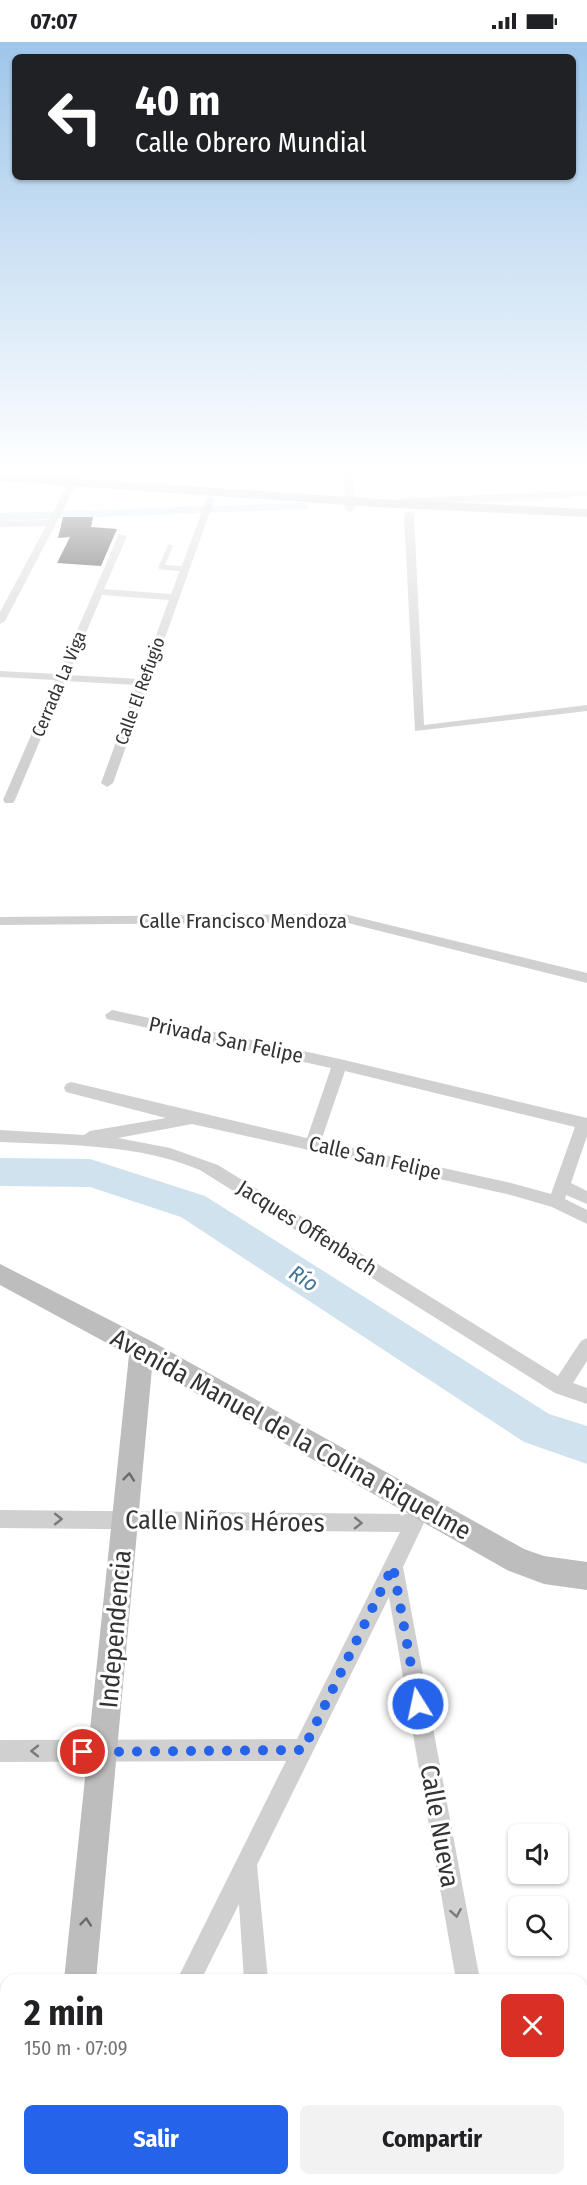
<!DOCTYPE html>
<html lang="es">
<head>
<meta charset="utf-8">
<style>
	:root { --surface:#fff; --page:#f2f2f2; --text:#202124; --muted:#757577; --accent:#2563eb }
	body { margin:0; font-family:"Fira Sans Condensed",sans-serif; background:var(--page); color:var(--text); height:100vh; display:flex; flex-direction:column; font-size:22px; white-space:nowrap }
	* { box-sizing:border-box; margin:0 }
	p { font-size:20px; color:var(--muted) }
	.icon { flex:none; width:33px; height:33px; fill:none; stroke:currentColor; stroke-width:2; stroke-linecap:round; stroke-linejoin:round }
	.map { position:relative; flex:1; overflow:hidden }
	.panel { position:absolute; left:0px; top:1932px; width:588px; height:212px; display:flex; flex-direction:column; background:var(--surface); border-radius:18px 18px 0 0; box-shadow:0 2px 4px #0004 }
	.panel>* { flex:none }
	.banner { position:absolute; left:12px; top:12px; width:564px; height:126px; border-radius:9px; box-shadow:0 2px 4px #0004; background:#202124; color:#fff; overflow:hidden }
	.fabs { position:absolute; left:508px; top:1782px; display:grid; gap:12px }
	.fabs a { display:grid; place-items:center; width:60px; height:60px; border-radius:9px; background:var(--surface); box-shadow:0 2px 4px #0004; font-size:30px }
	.pin { position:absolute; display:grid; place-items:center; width:51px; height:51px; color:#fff; margin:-26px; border:3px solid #fff; border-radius:50%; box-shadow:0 2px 6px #0007 }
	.me { position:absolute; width:66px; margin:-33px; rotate:350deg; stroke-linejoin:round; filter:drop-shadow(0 0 4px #0008) }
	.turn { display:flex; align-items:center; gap:21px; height:126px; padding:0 24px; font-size:27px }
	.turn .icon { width:78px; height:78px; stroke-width:2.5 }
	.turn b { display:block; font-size:42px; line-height:51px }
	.round { display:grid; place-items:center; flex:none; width:63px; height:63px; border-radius:9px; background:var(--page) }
	.summary { display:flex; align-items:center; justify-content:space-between; height:102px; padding:0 24px }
	h1 { font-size:36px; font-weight:700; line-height:45px }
	.primary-button { display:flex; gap:12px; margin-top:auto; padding:12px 24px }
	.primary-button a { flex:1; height:69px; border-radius:9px; background:var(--accent); color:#fff; font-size:24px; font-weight:700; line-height:69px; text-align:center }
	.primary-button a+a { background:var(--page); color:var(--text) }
	.status { display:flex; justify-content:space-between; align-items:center; height:42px; padding:0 30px; background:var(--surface); direction:ltr }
	.status svg { height:16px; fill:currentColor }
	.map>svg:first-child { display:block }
</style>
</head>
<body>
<div class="status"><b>07:07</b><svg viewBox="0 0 49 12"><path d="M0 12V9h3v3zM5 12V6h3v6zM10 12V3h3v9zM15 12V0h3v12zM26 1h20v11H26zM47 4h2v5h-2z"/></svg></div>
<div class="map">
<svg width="587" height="2143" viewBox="0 0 587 2143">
	<rect width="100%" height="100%" fill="#fff"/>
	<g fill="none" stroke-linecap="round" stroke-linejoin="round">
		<!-- canal -->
		<path fill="#cfe2ee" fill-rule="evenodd" d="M567 451 573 454 571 456 417 465 411 461 417 457Z
			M303 461 309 465 307 467 0 479V471Z"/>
		<!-- river -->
		<path fill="#cfe2ee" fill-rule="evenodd" d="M0 1116 90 1117 205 1154 549 1372 587 1384V1422L524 1400 181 1175 90 1145 0 1144Z"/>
	</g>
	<!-- building -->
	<path fill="#1a1a1a" d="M63 475H93L91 485 117 487 101 524 57 521 70 495 58 496Z"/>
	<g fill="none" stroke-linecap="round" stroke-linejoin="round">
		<!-- lane -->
		<path stroke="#d0d0d0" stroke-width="5" d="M400 459 587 451
			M170 505 161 525 185 527"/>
		<!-- street -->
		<path fill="#d0d0d0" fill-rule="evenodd" d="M76 426H85L5 579 0 582V570L46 484 0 485V479L49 478Z
			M344 426H352L355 467 350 470 345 467Z
			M208 454 215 456 113 741 107 745 101 741 137 643 65 639 15 758 13 761H5L3 758 55 638 0 635V629L58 632 119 492 127 494 104 547 171 552ZM102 553 169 558 140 637 68 633Z
			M409 469 414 472 424 683 587 663V669L415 689 404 472Z
			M344 872 587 931V941L344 880 0 883V875Z
			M112 968 340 1017 587 1076V1094L571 1141 587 1149V1162L566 1153 565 1157 587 1168V1182L552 1165 511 1153 192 1082 118 1096 170 1106 218 1123 558 1334 581 1299 587 1296V1319L573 1341 587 1346V1362L555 1351 200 1128C139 1102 66 1103 0 1100V1088L84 1093 90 1089 166 1076 66 1050 64 1046 66 1042 71 1040 307 1096 331 1026 107 977 105 973ZM345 1029 575 1085 551 1152 511 1141 321 1099Z
			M423 1455 430 1457 432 1464 403 1525 480 1938H456L389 1555 257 1823 268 1938H244L239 1862 201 1938H177L286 1719 0 1720V1698L297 1697 400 1490 0 1486V1468L409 1472 416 1457Z
			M73 2138H99L97 2143H70Z
			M258 2138H284L285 2143H259Z
			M491 2138H517L518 2143H492Z"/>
		<!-- secondary -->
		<path fill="#bdbdbd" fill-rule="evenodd" d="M0 431 377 457 587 467V475L377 465 0 439Z
			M0 1222 151 1299 524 1507 544 1514 587 1520V1548L544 1542 507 1528 152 1326 96 1938H64L129 1313 0 1243Z
			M42 2138H78V2143H42Z"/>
	</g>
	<!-- one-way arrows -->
	<defs><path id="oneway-chevron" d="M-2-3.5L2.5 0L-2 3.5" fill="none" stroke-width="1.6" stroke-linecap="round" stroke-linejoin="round" transform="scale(1.5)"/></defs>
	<g stroke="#6a6a6a">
		<use href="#oneway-chevron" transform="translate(129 1435) rotate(-84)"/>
		<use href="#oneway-chevron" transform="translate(86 1880) rotate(-84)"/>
	</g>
	<g stroke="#7a7a7a">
		<use href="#oneway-chevron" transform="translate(58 1477)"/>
		<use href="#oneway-chevron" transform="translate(358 1481) rotate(1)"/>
		<use href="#oneway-chevron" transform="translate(35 1709) rotate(-180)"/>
		<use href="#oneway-chevron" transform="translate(456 1871) rotate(80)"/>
	</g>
	<!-- sky -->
	<linearGradient id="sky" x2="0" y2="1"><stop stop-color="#9ec6ea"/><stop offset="0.59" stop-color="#fff"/><stop offset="1" stop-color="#fff" stop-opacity="0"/></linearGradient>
	<rect width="587" height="726" fill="url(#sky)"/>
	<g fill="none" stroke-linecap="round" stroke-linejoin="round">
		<!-- route -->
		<path stroke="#2563eb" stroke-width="10" stroke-dasharray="0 18" d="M83 1710 303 1708 393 1524 418 1662"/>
	</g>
	<g text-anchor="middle" stroke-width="6" stroke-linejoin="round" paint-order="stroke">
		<!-- far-street labels -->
		<g font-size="18" fill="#333" stroke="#fff">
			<text transform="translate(59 642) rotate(-67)" y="6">Cerrada La Viga</text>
			<text transform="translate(140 649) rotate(-70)" y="6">Calle El Refugio</text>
		</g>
		<!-- street labels -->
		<g font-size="21" fill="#333" stroke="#fff">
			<text x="243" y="886">Calle Francisco Mendoza</text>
			<text transform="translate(226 998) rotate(12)" y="7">Privada San Felipe</text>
			<text transform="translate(375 1116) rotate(13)" y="7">Calle San Felipe</text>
			<text transform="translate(307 1186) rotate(32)" y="7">Jacques Offenbach</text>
		</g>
		<!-- water labels -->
		<g font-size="22" font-style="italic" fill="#3f7597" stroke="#fff">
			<text transform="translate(304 1236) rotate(33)" y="8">Río</text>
		</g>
		<!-- near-street labels -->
		<g font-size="26" fill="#333" stroke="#fff">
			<text transform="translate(291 1392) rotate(29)" y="9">Avenida Manuel de la Colina Riquelme</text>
			<text transform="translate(225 1479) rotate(1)" y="9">Calle Niños Héroes</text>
			<text transform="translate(115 1587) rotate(-85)" y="9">Independencia</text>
			<text transform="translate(440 1784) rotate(80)" y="9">Calle Nueva</text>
		</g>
	</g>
</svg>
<div class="fabs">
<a><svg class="icon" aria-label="sound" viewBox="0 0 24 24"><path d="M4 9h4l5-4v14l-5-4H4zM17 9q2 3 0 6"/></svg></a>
<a><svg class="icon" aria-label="search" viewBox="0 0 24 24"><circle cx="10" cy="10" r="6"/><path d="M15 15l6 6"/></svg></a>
</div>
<div class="pin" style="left:83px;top:1710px;background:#d93025"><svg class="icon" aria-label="arrive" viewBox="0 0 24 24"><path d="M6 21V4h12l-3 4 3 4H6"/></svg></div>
<svg class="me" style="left:418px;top:1662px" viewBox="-20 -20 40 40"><circle r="17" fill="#2563eb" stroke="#fff" stroke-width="3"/><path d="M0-11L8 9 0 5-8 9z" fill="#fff"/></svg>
<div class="banner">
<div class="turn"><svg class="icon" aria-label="left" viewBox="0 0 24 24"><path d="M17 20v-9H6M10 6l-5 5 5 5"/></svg><div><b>40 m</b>Calle Obrero Mundial</div></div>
</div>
<section class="panel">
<div class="summary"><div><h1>2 min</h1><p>150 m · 07:09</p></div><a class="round" style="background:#d93025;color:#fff"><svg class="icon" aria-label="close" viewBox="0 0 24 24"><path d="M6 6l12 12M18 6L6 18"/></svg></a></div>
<div class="primary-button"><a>Salir</a><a>Compartir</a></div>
</section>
</div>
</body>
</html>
